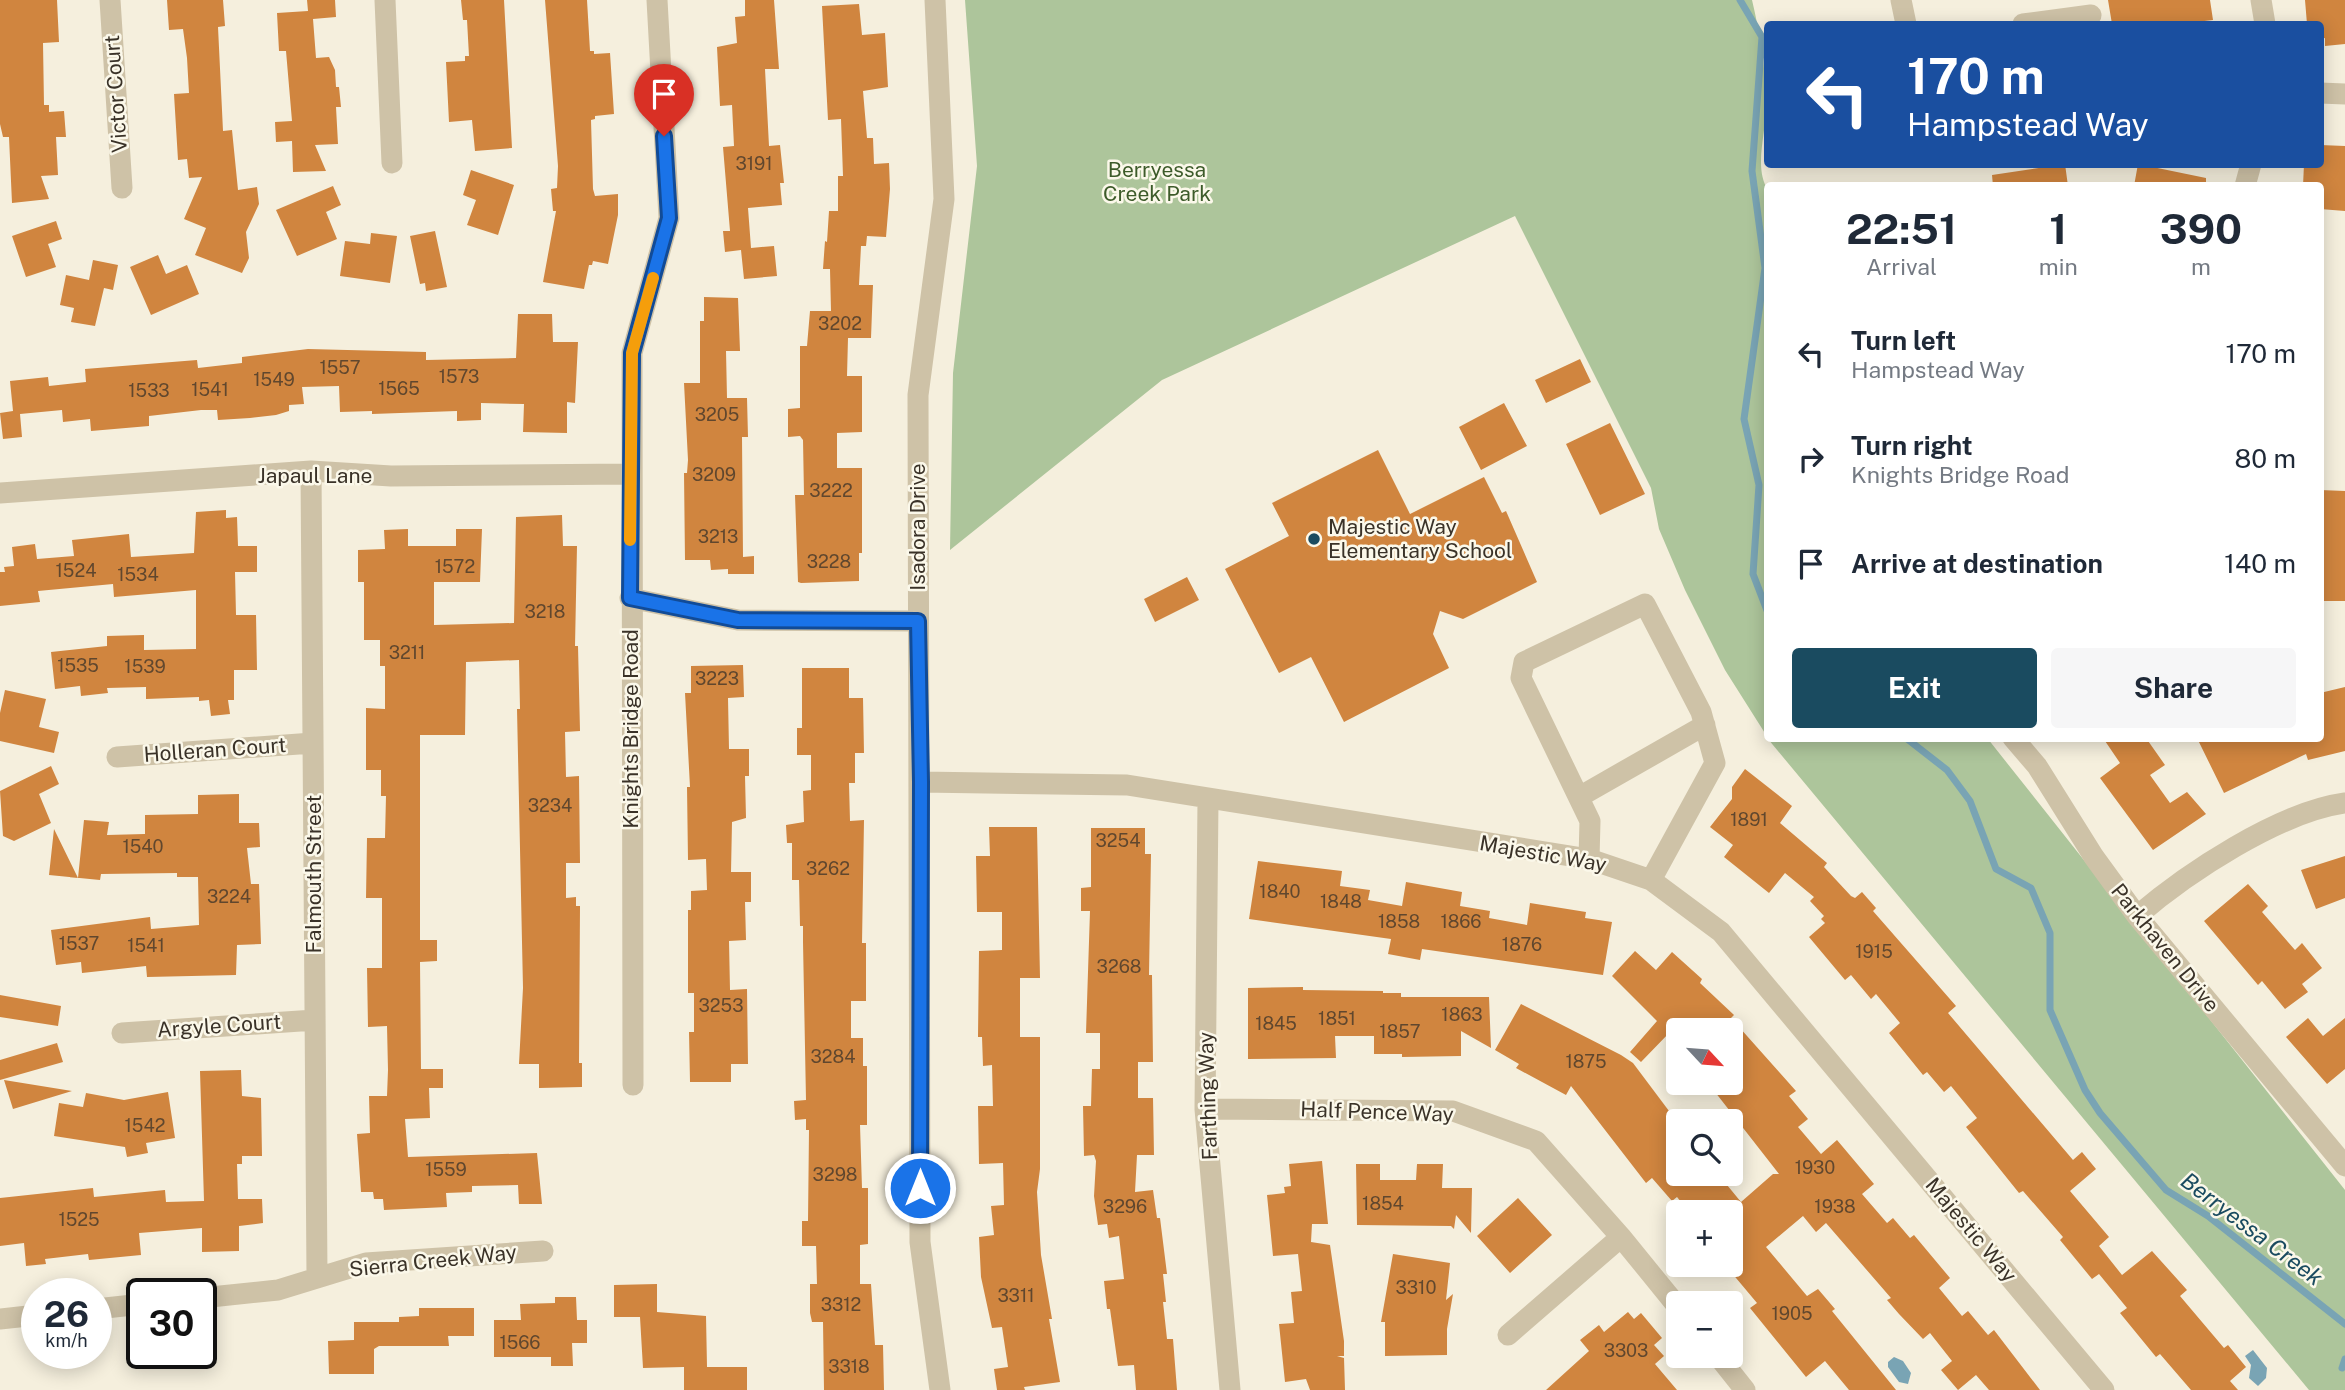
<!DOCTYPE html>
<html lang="en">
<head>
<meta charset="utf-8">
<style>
	:root { --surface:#fff; --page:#f6f6f7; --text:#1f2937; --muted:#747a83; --accent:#1a4b60 }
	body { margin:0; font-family:"Public Sans",sans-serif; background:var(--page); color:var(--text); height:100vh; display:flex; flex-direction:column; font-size:26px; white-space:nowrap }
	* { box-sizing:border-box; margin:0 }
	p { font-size:23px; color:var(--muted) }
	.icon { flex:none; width:38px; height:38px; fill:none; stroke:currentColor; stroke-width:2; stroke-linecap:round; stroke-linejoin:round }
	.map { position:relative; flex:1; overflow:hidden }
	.drawer { position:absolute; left:1764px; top:182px; width:560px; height:560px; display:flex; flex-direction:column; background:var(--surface); border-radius:7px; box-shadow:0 4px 18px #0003 }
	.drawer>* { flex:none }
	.hud { position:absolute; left:1764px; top:21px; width:560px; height:147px; border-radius:7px; box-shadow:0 4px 18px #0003; background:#1a4fa0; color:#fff; overflow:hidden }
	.needle { width:46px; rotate:116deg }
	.tools { position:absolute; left:1666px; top:1018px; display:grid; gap:14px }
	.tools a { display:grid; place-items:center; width:77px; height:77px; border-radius:7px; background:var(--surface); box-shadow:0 4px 18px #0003; font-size:35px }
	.speed { position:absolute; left:21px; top:1278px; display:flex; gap:14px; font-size:35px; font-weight:700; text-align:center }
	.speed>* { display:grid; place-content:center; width:91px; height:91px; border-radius:50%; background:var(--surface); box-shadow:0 4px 18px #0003; line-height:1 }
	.speed small { font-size:18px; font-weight:400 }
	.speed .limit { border:4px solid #111; border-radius:10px; background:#fff; color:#111 }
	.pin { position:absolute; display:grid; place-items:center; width:60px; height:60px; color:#fff; margin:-72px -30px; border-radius:50% 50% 50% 0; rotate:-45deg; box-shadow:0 0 7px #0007 }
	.pin .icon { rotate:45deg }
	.me { position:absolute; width:77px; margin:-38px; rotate:0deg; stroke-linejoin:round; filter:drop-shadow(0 0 5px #0008) }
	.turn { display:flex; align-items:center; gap:24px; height:147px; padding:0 28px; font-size:32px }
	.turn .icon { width:91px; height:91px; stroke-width:2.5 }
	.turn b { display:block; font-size:49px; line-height:60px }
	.eta { display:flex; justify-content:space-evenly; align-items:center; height:119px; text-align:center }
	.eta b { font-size:42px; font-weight:700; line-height:49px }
	.button { display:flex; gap:14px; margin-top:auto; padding:14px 28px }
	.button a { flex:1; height:80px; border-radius:7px; background:var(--accent); color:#fff; font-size:28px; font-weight:700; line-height:80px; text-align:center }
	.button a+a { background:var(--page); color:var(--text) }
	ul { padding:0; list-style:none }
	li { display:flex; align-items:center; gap:21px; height:105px; padding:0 28px }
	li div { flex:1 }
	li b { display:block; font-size:26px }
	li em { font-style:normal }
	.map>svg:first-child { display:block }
</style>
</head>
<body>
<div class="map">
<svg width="2345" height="1390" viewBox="0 0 2345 1390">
	<rect width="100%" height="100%" fill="#f5efdd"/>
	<!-- green -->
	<path fill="#adc59b" d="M965 0H1752C1760 34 1766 69 1766 104 1767 131 1753 167 1768 190V738L1725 670 1685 590 1659 529 1651 488 1515 216 1162 380 950 550 953 373 977 166Z
		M1768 739H1988L2345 1190V1390H2309Z"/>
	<!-- water -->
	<path fill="#79a4b4" d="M2253 1350 2267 1368 2266 1378 2258 1386 2249 1378 2251 1365 2245 1356Z
		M1894 1357 1903 1361 1911 1373 1908 1384 1899 1382 1888 1367V1362Z"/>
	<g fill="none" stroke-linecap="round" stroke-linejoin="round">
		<!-- stream -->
		<path stroke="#79a4b4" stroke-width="7" d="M1740 0 1762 37 1752 171 1765 268 1744 419 1759 485 1753 574 1768 613
			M1906 738 1947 770 1970 801 1996 869 2031 888 2050 933V1010L2085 1090 2100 1113 2166 1190 2208 1216 2345 1324
			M2342 1368 2345 1359"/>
	</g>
	<!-- building -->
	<path fill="#d0853f" d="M0 0H57L59 42 43 43 44 105H49V112L64 111 66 137H56L58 175 41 176 49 199 12 203 9 137H3L0 124Z
		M167 0H223L225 26 218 27 223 131 232 130 238 190 257 187 259 204 246 232 249 258 242 273 195 255 206 228 184 219 202 177 189 178 187 159 178 160 174 94 189 93 187 58 183 29 169 30Z
		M307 0H335L336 17 313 19 316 58 329 57 335 70 336 87H339L341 107H336L338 144 315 145 326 171 293 172 292 141 276 142 275 122 292 121 286 51H279L277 13 308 11Z
		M461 0H504L512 148 475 151 472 120 449 122 446 62 465 61V56H469L467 20H463Z
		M545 0H587L590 51H594V54L610 53 614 114 595 116V119L591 120 593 189 595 196 618 194V215L608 264 593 261 592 265H589L584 289 543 282 556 211H553L551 189 557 188 558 166Z
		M745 0H774L779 69H765L769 146 780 145 784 183H780L782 205 748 208 751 248 774 246 777 276 744 279 741 250 725 252 723 231H730L723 147 734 146 732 105 720 106 717 47 737 43 735 17 745 16Z
		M2108 0H2210L2213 20 2179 24H2112Z
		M2305 0H2345V44L2325 46V38L2320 39V24H2307Z
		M859 4 862 35 885 33 888 87 863 91 867 138H873L874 164 889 163 890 189 886 237 867 236 866 246H861L859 285H873L871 338H848L847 376H862V432L837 433V468H862V553H859V581L801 583 798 582 795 495H804L803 440 800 436 788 437V409L800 408V346H807L810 311H831L830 269H823L825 241 827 242 829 211H838V176H843L841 119 828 120 822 6Z
		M2320 145 2345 146V211L2320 209V186H2303L2304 164H2320Z
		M2065 164 2068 186H1993L1992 175Z
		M2138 164 2206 178V186H2134Z
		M471 170 514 185 498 235 467 225 476 200 463 195Z
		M333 186 341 205 326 212 337 239 297 256 276 210Z
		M56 221 62 239 48 244 56 267 26 277 12 236Z
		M435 231 447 287 426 291 425 283 420 284 410 236Z
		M371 233 397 236 390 283 340 276 345 241 370 244Z
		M158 255 166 274 187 265 199 294 151 315 130 267Z
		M93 260 118 265 113 290 104 288 95 326 71 322 74 308 60 305 66 275 89 280Z
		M704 297 738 298 740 351H726L727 398H747L748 437H742L743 557 754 556V574H728V569L711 570 710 560H685L684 473H687L688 460 684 383H700V321H704Z
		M518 314H552L553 342H578L575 403 567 402V433L523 432 524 404 481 403V420L457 421V411L372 414V411L340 412 339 386 302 387 304 404 289 405V411L276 415 250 418 218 420 217 410H201L149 416V426L91 431 90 419 63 422 62 410 20 414 22 437 3 439 0 413 13 411 10 381 48 377 49 386 86 382 85 369 197 360 198 368 242 363V357L308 349 426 352V360L516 358Z
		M1580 359 1591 382 1546 403 1535 380Z
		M1504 403 1527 446 1481 470 1459 427Z
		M1610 423 1645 494 1600 515 1566 444Z
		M1378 450 1410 514 1484 477 1502 513 1506 511 1537 582 1463 619 1440 611 1433 634 1449 668 1344 722 1311 657 1279 673 1225 569 1289 536 1272 503Z
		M2320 490 2345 491V601H2320Z
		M226 510V518L237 517 238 546H257V572H235L236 615H256L257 670H234V700H228L230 714 211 716 209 700 199 701V697L146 699V687L107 688 108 693 81 696 80 686 55 689 51 652 107 646V636L144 635V650L196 649V590L114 597 113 584 38 591 40 602 0 606V572H5L4 567 14 566 12 547 35 544 37 559 74 556 72 540 129 534 131 557 194 553 196 512Z
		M562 515 563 546H577L575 646H578L580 731 565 732 566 777 579 776 580 863H566V898L576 897V906H580L579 1063H582V1087L539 1088V1064H519L523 988 517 709H520L519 660 466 662 465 735H420V940H437V961L420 962 421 1069H443V1088H429L430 1118 405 1119 408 1157 537 1153 542 1204H519L518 1185 472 1186V1192L446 1193 447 1207 384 1210 383 1199H374L373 1192H361L357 1134 370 1133 369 1096H387L388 1070 387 1026 368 1027 367 968H382V898H366L367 838H385L386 796H381V770H366V708L385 709V666H380V640H364V582H358V550L385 549 384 530 408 529V546H456V529H482L480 582H434V625L514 623 516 517Z
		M1187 577 1199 600 1155 622 1144 599Z
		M743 665 744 697 728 698 729 749H749V776H745L746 818 732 822 731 872H751V902H745L746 940 729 941 730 990 747 989 748 1064H731V1082H690L689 1032H694V993H688V910H691V891L707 890 706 859 688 860 687 787H690L685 693H691V666Z
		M802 668H849V698H863L864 753H855V783H849L850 821 864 820 862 943H866V1001H851V1038H863V1066H867V1125H860L862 1188H868V1244L860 1245V1284H871L875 1345H883L884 1390H824L823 1322H812L810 1313V1284H817L816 1246H802V1221H808L809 1130H806V1119L795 1120 794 1101 806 1100 803 942V926H800L799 880H792V843H787L786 825 804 822 803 791 811 790V755H797V728H802Z
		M2345 687V751L2308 760 2306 754 2224 793 2197 738H2320V693Z
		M5 690 46 699 39 727 59 732 54 753 0 741V713Z
		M2103 738H2146L2165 765 2150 775 2170 803 2187 792 2206 814 2153 850 2100 778 2120 763Z
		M51 766 59 784 39 794 51 823 14 841 3 836 0 791Z
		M1745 769 1792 806 1780 823 1827 863 1824 867 1851 896 1855 898 1862 892 1876 908 1873 911 1956 1006 1948 1013 2073 1160 2082 1152 2096 1169 2070 1191 2109 1237 2099 1246 2122 1275 2152 1251 2187 1290 2180 1296 2224 1348 2228 1345 2246 1367 2230 1381 2238 1390H2191L2160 1354 2156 1357 2120 1313 2127 1308 2099 1274 2092 1279 2060 1240 2063 1237 2023 1191 2019 1193 1966 1127 1977 1118 1951 1086 1944 1092 1927 1072 1923 1075 1889 1033 1900 1023 1876 994 1871 999 1851 975 1845 980 1809 937 1825 923 1821 919 1824 916 1810 901 1814 897 1785 873 1769 893 1724 857 1733 845 1710 827 1732 799V787Z
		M239 794V823H259L260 847 247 848 251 884H259L261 944 237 945 236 975 147 977 146 966 82 973 81 962 56 965 51 930 150 917 151 929 199 925 198 877H177V873L101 874 100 880 49 875 54 829 78 878 84 820 109 822 107 835 145 834V815L198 814V795Z
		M989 827H1037L1040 978H1020V1037H1040V1169L1037 1192 1041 1255 1052 1319H1049L1060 1382 1024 1387 1025 1390H997L994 1369 1008 1367 1002 1327 992 1328 981 1277 979 1237 994 1235 991 1206 1004 1205 1003 1163 979 1164 978 1106H993L992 1065 983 1066 982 1037H978L979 951 1002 950V912H977L976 856H990Z
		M1091 828H1145V854H1151L1149 975H1152L1153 1062H1138V1098H1153L1154 1155H1137L1135 1192 1153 1190 1157 1218H1160L1167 1274H1163L1166 1302H1163L1167 1339H1173L1177 1390H1136L1134 1365 1118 1366 1110 1309H1107L1104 1281 1124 1279 1119 1236 1109 1238 1107 1224 1098 1225 1094 1196 1096 1161 1094 1155 1084 1156 1083 1106H1091L1092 1069H1100V1033H1086L1090 911H1081V888L1091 887Z
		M2345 856V898L2316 909 2301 870Z
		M1258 861 1342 871 1340 886 1370 890 1368 900 1402 906 1406 882 1462 892 1460 906 1490 911 1489 918 1527 925 1530 903 1586 912 1585 918 1612 922 1603 975 1422 949 1420 960 1388 954 1391 939 1249 919Z
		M2248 884 2268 906 2262 912 2295 950 2302 943 2322 968 2302 984 2308 992 2285 1009 2262 981 2258 985 2204 921Z
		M1635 951 1656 970 1672 952 1702 979 1700 983 1734 1015 1731 1018 1796 1091 1789 1096 1808 1119 1798 1127 1821 1154 1837 1140 1874 1184 1862 1194 1887 1223 1893 1218 1910 1238 1914 1235 1950 1278 1939 1288 1962 1316 1968 1311 1988 1335 1994 1330 2040 1390H1989L1976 1375 1958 1390 1941 1370 1952 1361 1930 1333 1923 1339 1899 1314 1887 1300 1891 1298 1826 1223 1816 1232 1803 1216 1766 1247 1807 1296 1818 1289 1835 1309 1832 1311 1896 1390H1849L1825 1361 1806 1377 1750 1308 1757 1303 1731 1272V1213H1690L1677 1197 1672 1201 1652 1178 1646 1183 1571 1086 1566 1095 1516 1068 1519 1064 1495 1050 1521 1004 1621 1055 1633 1063 1678 1123V1174H1718L1741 1202 1773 1174H1779L1708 1083H1731V1031H1671L1641 1062 1630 1052 1657 1021 1612 976Z
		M1303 987V990L1383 991V993H1401V997H1489L1491 1048 1461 1031V1056L1402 1057V1054H1374V1036H1335L1336 1058 1248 1059V988Z
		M0 995 61 1006 58 1026 0 1017Z
		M2308 1018 2323 1036 2345 1018V1069L2327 1084 2286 1037Z
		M57 1043 63 1062 0 1080V1060Z
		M241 1070 242 1096 261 1098 262 1156H242V1164H237L238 1199H262L263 1223 239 1226V1251L202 1252V1228L139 1233 141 1255 89 1260 88 1254 45 1259 46 1264 26 1266 24 1243 0 1246V1198L93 1188 94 1197 165 1190 166 1202 204 1201 200 1071Z
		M4 1080 72 1091 13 1109Z
		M168 1092 175 1138 146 1143 148 1153 127 1157 125 1147 54 1136 59 1103 83 1107 86 1093 124 1100Z
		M1322 1161 1328 1224H1312L1311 1242 1330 1245 1344 1341V1356H1337L1344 1358 1345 1390H1310L1306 1379 1285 1382 1279 1324 1294 1323 1291 1292 1302 1291 1298 1254 1273 1256 1267 1195 1285 1193 1284 1187 1291 1186 1289 1164Z
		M1356 1164H1380V1180H1416L1417 1164H1443L1442 1188H1472L1471 1233 1456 1215 1454 1229 1451 1226 1357 1225Z
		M1518 1198 1552 1235 1510 1273 1477 1236Z
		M1393 1254 1450 1263 1446 1300 1453 1294 1447 1329V1355L1385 1356V1322H1381Z
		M657 1284V1312L706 1316 707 1367H747V1390H684V1367L643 1368 640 1317H614V1285Z
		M555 1297H576L577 1320H587V1343H572L573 1366H551V1357H494V1320H521L520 1304 555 1303Z
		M419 1308H474V1336H448L449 1346H379L374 1349V1374H329L328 1341 354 1340V1322H399V1317L419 1316Z
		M1628 1312 1634 1319 1641 1313 1662 1338 1654 1345 1664 1356 1655 1364 1677 1390H1546L1589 1351 1580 1340 1599 1325 1604 1332Z"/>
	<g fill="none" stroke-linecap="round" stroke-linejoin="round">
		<!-- minor -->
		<path stroke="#cec2a7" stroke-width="21" d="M110 0 122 188
			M385 0 392 163
			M935 0 944 199 918 395 920 1242 940 1390
			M1901 0 1906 24
			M2261 0 2265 24
			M2023 24 2091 15
			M2320 93 2345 94
			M2245 186 2251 164
			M311 471 317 1276
			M0 493 311 471 391 476 631 474
			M630 598 738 620 918 621
			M2013 738 2037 766 2094 857 2137 916 2345 1166
			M117 757 313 743
			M921 782 1127 785 1589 859 1651 880 1721 932 2104 1390
			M1579 797 1705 725
			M1208 800 1205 1109 1230 1390
			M1589 859 1590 821 1521 678 1524 662 1645 604 1701 712 1715 763 1651 880
			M2137 916C2187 873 2279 812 2345 803
			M122 1033 315 1020
			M633 1085 632 353 669 218 657 0
			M1205 1109 1453 1111 1536 1141 1621 1237 1678 1307
			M201 1298 278 1290 366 1263 543 1251
			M96 1309 142 1304
			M0 1319 37 1315
			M1508 1335 1621 1237
			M1718 1356 1745 1390"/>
	</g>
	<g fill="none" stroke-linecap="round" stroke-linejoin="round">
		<!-- route casing -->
		<g stroke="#114b97" stroke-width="18">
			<path id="route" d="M664 136 669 218 632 353 630 598 738 620 918 621 921 782 920 1188"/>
		</g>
		<!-- route -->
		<use href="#route" stroke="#1a73e8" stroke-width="12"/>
		<!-- slow -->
		<path stroke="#f59e0b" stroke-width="12" d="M630 540 632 353 653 278"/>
	</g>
	<!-- markers -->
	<circle fill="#1a4b60" stroke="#fbf8ea" stroke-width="2.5" cx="1314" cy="539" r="7"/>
	<g text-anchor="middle" stroke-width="5" stroke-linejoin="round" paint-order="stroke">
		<!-- number labels -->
		<g font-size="18" fill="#60472e">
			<text x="754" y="170">3191</text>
			<text x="840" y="330">3202</text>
			<text x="340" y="374">1557</text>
			<text x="459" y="383">1573</text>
			<text x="274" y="386">1549</text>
			<text x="399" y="395">1565</text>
			<text x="210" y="396">1541</text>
			<text x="149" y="397">1533</text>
			<text x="717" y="421">3205</text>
			<text x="714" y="481">3209</text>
			<text x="831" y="497">3222</text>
			<text x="718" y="543">3213</text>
			<text x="829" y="568">3228</text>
			<text x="455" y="573">1572</text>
			<text x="76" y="577">1524</text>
			<text x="138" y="581">1534</text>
			<text x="545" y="618">3218</text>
			<text x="407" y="659">3211</text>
			<text x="78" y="672">1535</text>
			<text x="145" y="673">1539</text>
			<text x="717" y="685">3223</text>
			<text x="550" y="812">3234</text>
			<text x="1749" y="826">1891</text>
			<text x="1118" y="847">3254</text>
			<text x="143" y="853">1540</text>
			<text x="828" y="875">3262</text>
			<text x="1280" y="898">1840</text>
			<text x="229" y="903">3224</text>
			<text x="1341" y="908">1848</text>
			<text x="1399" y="928">1858</text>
			<text x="1461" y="928">1866</text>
			<text x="79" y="950">1537</text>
			<text x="1522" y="951">1876</text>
			<text x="146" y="952">1541</text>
			<text x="1874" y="958">1915</text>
			<text x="1119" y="973">3268</text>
			<text x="721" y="1012">3253</text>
			<text x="1462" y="1021">1863</text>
			<text x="1337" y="1025">1851</text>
			<text x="1276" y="1030">1845</text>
			<text x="1400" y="1038">1857</text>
			<text x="833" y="1063">3284</text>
			<text x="1586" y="1068">1875</text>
			<text x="145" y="1132">1542</text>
			<text x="1815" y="1174">1930</text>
			<text x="446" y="1176">1559</text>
			<text x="835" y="1181">3298</text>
			<text x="1383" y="1210">1854</text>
			<text x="1125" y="1213">3296</text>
			<text x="1835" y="1213">1938</text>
			<text x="79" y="1226">1525</text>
			<text x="1416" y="1294">3310</text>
			<text x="1016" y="1302">3311</text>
			<text x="841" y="1311">3312</text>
			<text x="1792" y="1320">1905</text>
			<text x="520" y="1349">1566</text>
			<text x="1626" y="1357">3303</text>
			<text x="849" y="1373">3318</text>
		</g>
		<!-- street labels -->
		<g font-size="21" fill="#3a3228" stroke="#fbf8ea">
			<text transform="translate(116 94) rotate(-94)" y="7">Victor Court</text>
			<text x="315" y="483">Japaul Lane</text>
			<text transform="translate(918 527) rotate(-90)" y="7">Isadora Drive</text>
			<text transform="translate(631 729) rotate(-90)" y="7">Knights Bridge Road</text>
			<text transform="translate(215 750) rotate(-4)" y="7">Holleran Court</text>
			<text transform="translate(1543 854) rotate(10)" y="7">Majestic Way</text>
			<text transform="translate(314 874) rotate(-90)" y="7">Falmouth Street</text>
			<text transform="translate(2165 948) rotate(51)" y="7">Parkhaven Drive</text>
			<text transform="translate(219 1026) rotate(-4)" y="7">Argyle Court</text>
			<text transform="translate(1208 1096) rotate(-92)" y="7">Farthing Way</text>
			<text transform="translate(1377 1112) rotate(2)" y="7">Half Pence Way</text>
			<text transform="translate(1971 1230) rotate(50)" y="7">Majestic Way</text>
			<text transform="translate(433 1261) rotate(-6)" y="7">Sierra Creek Way</text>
		</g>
		<!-- park labels -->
		<g font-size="21" fill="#3d5b2a" stroke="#fbf8ea">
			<text x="1157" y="177">Berryessa<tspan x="1157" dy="24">Creek Park</tspan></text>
		</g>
		<!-- poi labels -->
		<g font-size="21" fill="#3a3228" stroke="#fbf8ea" text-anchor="start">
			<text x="1328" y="534">Majestic Way<tspan x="1328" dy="24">Elementary School</tspan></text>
		</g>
		<!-- water labels -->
		<g font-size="23" font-style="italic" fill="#1a4b60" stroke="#fbf8ea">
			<text transform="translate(2252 1229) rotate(37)" y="8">Berryessa Creek</text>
		</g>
	</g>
</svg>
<div class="tools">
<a><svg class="needle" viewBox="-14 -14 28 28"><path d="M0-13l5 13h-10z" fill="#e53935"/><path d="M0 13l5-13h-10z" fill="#747a83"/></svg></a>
<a><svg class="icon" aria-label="search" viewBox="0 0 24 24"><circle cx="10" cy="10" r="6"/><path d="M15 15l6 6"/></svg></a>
<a>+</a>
<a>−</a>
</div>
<div class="speed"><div>26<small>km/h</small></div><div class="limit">30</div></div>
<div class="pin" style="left:664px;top:136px;background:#d93025"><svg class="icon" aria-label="arrive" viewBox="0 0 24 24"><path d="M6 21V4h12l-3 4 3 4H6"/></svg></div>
<svg class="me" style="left:920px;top:1188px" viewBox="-20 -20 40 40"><circle r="17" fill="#1a73e8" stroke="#fff" stroke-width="3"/><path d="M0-11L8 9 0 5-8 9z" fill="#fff"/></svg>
<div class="hud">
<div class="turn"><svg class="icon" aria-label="left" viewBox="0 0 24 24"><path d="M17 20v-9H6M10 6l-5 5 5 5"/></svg><div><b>170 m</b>Hampstead Way</div></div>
</div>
<section class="drawer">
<div class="eta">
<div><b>22:51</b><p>Arrival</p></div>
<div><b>1</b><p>min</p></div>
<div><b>390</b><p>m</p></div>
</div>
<ul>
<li><svg class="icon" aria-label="left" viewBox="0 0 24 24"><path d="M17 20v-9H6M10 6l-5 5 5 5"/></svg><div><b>Turn left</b><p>Hampstead Way</p></div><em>170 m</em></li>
<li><svg class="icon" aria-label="right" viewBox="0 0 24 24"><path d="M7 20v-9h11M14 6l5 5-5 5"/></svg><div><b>Turn right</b><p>Knights Bridge Road</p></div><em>80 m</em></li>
<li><svg class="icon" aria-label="arrive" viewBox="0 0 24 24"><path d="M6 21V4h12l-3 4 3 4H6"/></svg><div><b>Arrive at destination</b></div><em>140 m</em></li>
</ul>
<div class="button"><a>Exit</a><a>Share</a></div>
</section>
</div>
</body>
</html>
